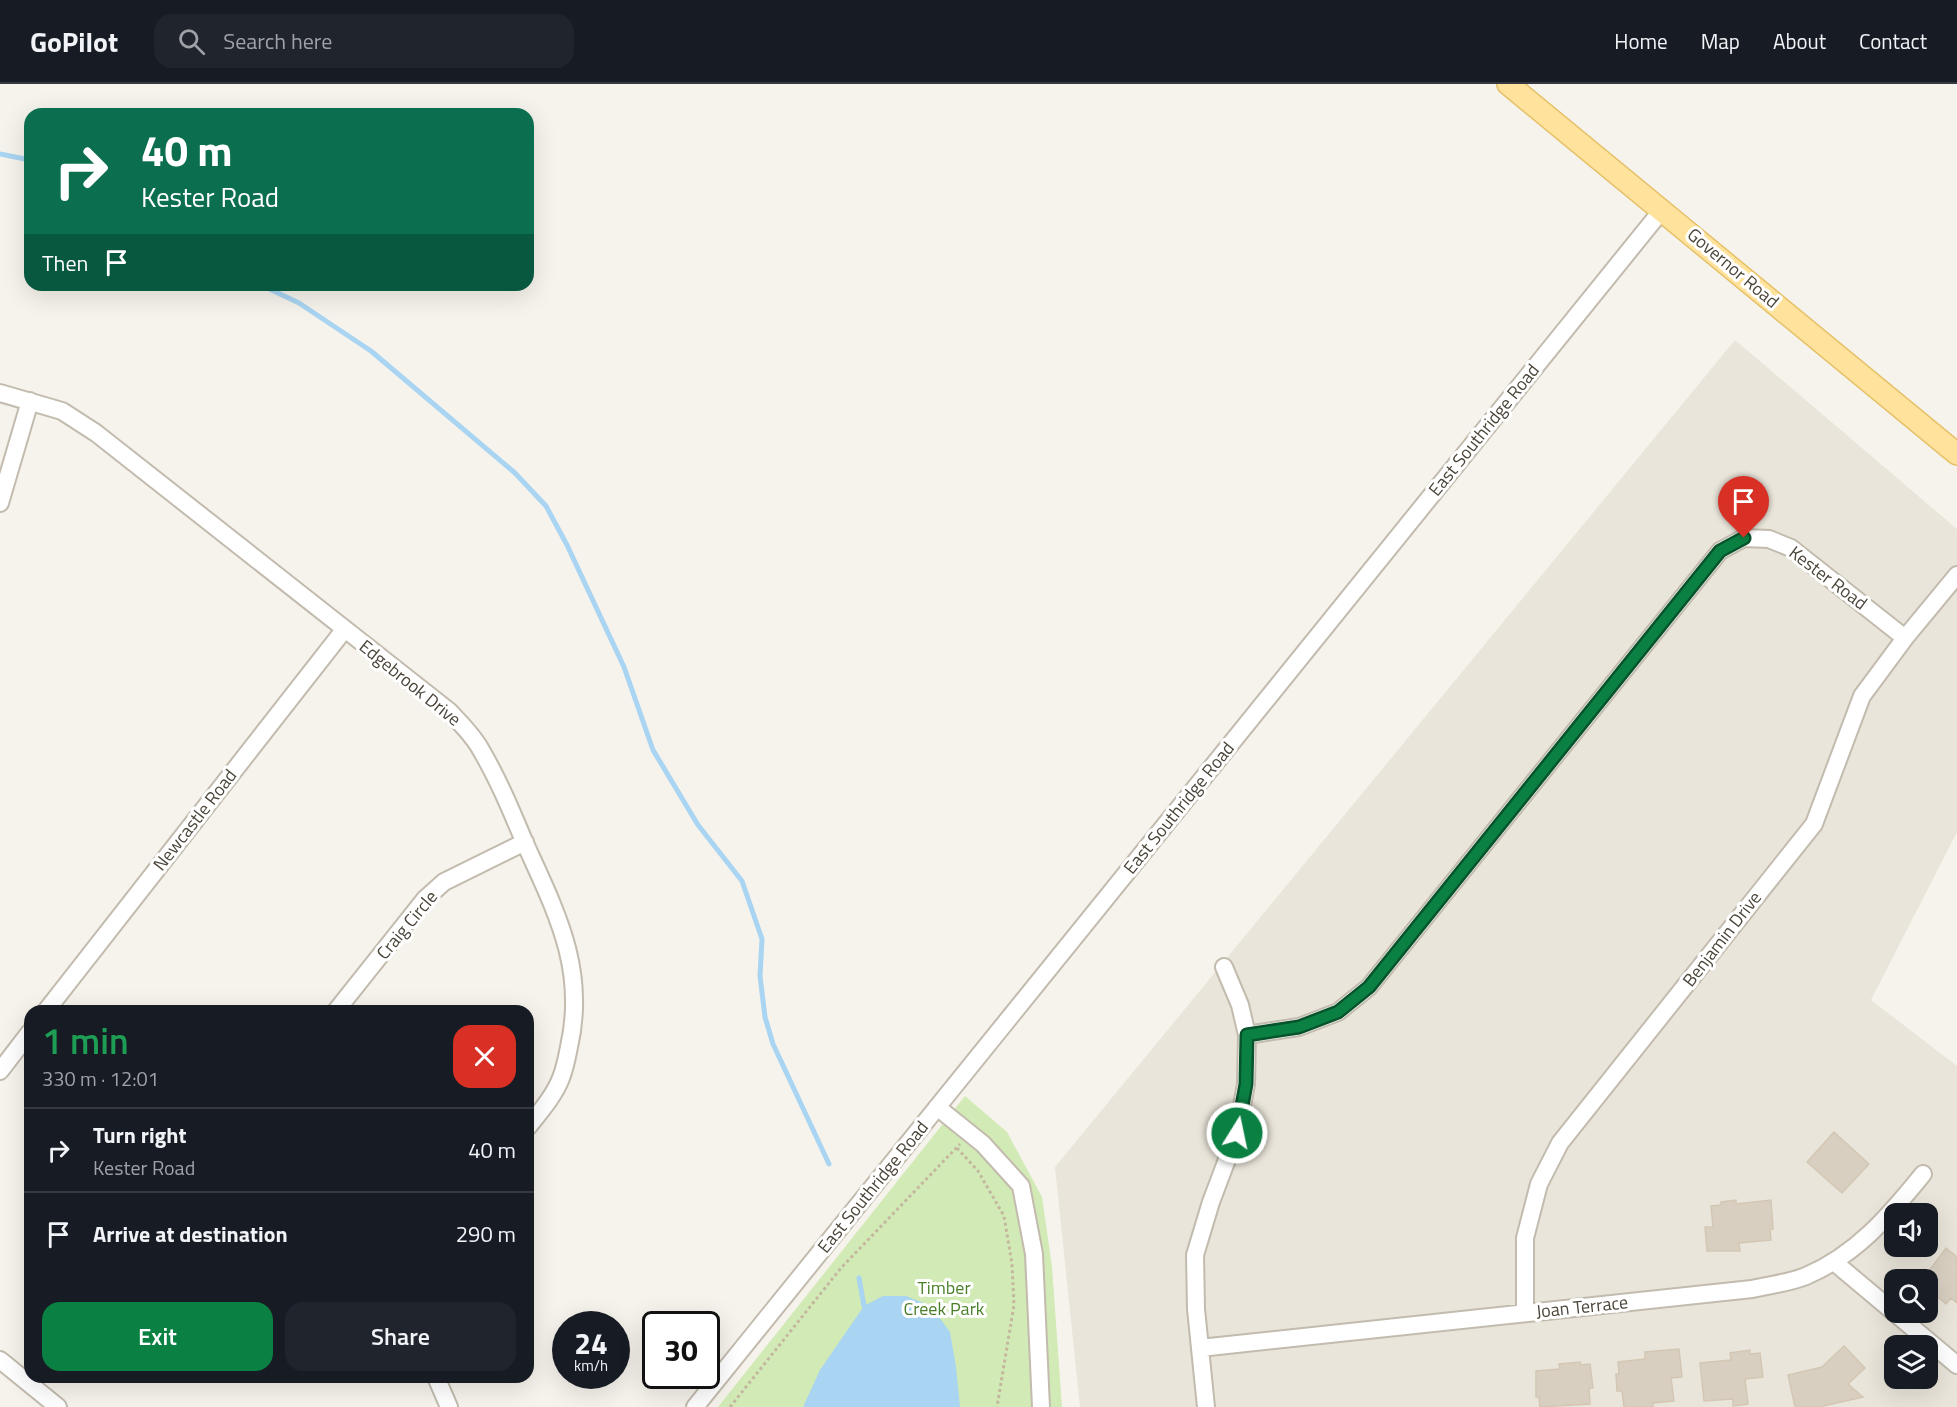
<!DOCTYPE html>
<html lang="en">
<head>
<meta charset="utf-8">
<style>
	:root { --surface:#171b24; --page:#20242c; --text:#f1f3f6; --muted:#9ea1a6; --line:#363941; --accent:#0b8043 }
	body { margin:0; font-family:"Titillium Web",sans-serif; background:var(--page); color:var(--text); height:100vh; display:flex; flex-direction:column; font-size:22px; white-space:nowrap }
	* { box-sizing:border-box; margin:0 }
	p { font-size:20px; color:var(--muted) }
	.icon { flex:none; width:33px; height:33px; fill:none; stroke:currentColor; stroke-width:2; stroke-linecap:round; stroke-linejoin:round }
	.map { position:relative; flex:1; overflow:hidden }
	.drawer { position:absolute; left:24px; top:921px; width:510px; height:378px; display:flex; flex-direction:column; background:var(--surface); border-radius:18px; box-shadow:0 6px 24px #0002 }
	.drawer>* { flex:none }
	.hud { position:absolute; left:24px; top:24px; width:510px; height:183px; border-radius:18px; box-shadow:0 6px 24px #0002; background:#0b6e4f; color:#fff; overflow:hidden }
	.controls { position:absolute; left:1884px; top:1119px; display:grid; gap:12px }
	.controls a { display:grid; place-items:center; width:54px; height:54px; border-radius:12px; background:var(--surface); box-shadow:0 6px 24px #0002; font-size:30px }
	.speed { position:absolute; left:552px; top:1227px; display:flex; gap:12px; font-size:30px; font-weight:700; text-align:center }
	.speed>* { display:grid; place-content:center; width:78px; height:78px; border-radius:50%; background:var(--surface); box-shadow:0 6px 24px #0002; line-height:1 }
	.speed small { font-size:15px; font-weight:400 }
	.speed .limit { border:3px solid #111; border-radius:9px; background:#fff; color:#111 }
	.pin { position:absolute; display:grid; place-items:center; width:51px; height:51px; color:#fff; margin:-62px -26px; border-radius:50% 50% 50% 0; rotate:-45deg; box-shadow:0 0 6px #0007 }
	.pin .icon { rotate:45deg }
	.me { position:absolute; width:66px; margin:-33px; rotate:10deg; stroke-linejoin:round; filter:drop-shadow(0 0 4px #0008) }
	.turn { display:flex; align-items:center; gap:21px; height:126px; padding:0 18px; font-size:27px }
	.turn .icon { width:78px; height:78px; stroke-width:2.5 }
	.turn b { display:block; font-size:42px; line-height:51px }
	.then { display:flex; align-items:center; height:57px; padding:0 18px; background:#0003; gap:12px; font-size:22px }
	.round { display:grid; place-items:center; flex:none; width:63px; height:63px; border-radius:18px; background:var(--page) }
	.headline { display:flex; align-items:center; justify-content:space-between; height:102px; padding:0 18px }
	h1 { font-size:36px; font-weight:600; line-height:45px; color:#1e9e55 }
	.cta { display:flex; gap:12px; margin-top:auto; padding:12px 18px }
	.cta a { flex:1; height:69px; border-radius:18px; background:var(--accent); color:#fff; font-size:24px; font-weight:600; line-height:69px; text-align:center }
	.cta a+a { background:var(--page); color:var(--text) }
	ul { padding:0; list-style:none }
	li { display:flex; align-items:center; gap:18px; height:84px; padding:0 18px; border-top:2px solid var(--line) }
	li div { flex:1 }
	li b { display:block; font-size:22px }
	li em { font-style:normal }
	header { display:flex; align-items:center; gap:36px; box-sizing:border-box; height:84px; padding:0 30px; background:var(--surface); border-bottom:2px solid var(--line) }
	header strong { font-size:28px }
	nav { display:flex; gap:33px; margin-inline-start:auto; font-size:21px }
	.search { width:420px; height:54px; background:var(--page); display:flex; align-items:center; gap:15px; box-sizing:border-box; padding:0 21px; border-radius:18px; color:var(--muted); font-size:22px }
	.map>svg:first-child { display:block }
</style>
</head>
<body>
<header>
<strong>GoPilot</strong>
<div class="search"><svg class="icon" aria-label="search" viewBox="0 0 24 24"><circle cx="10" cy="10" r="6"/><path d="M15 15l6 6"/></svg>Search here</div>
<nav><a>Home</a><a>Map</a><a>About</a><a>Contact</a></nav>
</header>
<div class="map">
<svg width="1957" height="1323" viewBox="0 0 1957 1323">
	<rect width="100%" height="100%" fill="#f6f3ec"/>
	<!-- residential -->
	<path fill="#eae5da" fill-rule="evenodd" d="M1735 256 1957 445V748L1871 916 1957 982V1323H1080L1055 1083ZM1894 1130H1928V1162H1894ZM1894 1196H1928V1228H1894ZM1894 1262H1928V1294H1894Z"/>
	<!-- green -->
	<path fill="#d2eab5" d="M965 1012 1007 1048 1042 1113 1052 1183 1062 1323H718Z"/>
	<!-- water -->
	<path fill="#a9d4f2" d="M883 1212H906L931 1222 950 1248 956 1283 960 1323H803L820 1286 864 1222Z"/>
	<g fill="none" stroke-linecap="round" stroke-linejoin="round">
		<!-- stream -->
		<path stroke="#a9d4f2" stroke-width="5" d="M0 70 30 76
			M261 201 299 219 371 267 515 389 546 422 567 461 624 583 653 666 698 741 742 797 762 855 760 892 765 933 773 960 829 1080
			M859 1194 864 1222"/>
	</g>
	<!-- building -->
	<path fill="#d8cfc1" stroke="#d3c7b4" stroke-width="1.5" d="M1834 1048 1869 1080 1842 1109 1807 1078Z
		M1736 1116V1120L1771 1116 1773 1145H1770L1771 1156 1739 1159 1740 1167H1707L1705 1143H1713L1711 1122 1721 1121V1118Z
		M1946 1164 1957 1173V1219L1951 1214 1946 1220 1928 1205V1188Z
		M1844 1262 1865 1284 1848 1300 1863 1313 1819 1323H1795L1788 1291 1822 1283Z
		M1679 1265 1682 1293 1671 1294 1674 1317 1653 1319V1323H1624L1622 1307H1617L1616 1290H1619L1618 1278 1645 1275V1268Z
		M1750 1266V1270L1760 1269 1763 1293 1745 1295 1748 1320 1733 1322V1315L1704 1317 1700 1279 1731 1276 1730 1269Z
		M1580 1278 1581 1281 1590 1280 1593 1304H1589L1590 1320 1540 1323 1539 1313H1536V1287L1560 1285 1559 1280Z"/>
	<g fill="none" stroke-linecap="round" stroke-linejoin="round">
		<!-- minor casing -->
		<g stroke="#c2bbae" stroke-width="20">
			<path id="minor" d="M0 309 62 327 96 349 449 627C460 639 473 651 481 666 498 695 511 726 524 757 555 826 587 884 569 963 567 973 565 984 561 994 554 1012 540 1028 528 1043
				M0 419 30 317
				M46 927 344 546
				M336 927 425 815 444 798 525 758
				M1247 951 1299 943 1338 928 1369 903 1720 467 1744 454 1769 455 1791 464 1905 554
				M0 987 30 948
				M937 1023 983 1060 1021 1102 1034 1170 1041 1323
				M1834 1178 1957 1281
				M1525 1229V1154L1539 1100 1560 1059 1814 740 1862 612 1905 554 1957 491
				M1200 1264 1752 1205C1769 1201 1789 1199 1806 1192 1856 1171 1889 1132 1923 1090
				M0 1276 58 1323
				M436 1293 449 1323
				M695 1323 1662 126
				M1206 1323 1196 1225 1195 1171 1211 1118 1237 1049 1246 1000 1247 951 1240 921 1224 883"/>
		</g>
		<!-- major casing -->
		<g stroke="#e6c16a" stroke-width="24">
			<path id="major" d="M1508 0 1957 370"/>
		</g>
		<!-- path -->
		<path stroke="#c4b79f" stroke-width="3" stroke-dasharray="3 3" stroke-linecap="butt" d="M957 1064 978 1087 1004 1132 1012 1180 1014 1221 997 1323
			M730 1323 841 1184 960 1060"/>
		<!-- minor -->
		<use href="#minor" stroke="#fff" stroke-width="16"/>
		<!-- major -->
		<use href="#major" stroke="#ffe39c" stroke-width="21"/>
	</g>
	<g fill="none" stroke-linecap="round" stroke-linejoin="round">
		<!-- route casing -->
		<g stroke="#07532c" stroke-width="15">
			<path id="route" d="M1237 1049 1246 1000 1247 951 1299 943 1338 928 1369 903 1720 467 1744 454"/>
		</g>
		<!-- route -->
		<use href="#route" stroke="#0b8043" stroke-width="10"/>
	</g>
	<g text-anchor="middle" stroke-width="6" stroke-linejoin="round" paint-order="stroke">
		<!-- street labels -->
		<g font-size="18" fill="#4b4439" stroke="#fff">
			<text transform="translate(1733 184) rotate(40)" y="6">Governor Road</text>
			<text transform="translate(1484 346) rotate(-51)" y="6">East Southridge Road</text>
			<text transform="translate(1828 494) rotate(37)" y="6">Kester Road</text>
			<text transform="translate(410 599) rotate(39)" y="6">Edgebrook Drive</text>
			<text transform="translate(1179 724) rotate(-51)" y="6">East Southridge Road</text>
			<text transform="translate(195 736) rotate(-52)" y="6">Newcastle Road</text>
			<text transform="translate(407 841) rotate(-50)" y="6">Craig Circle</text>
			<text transform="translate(1722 855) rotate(-52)" y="6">Benjamin Drive</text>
			<text transform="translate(873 1103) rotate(-51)" y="6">East Southridge Road</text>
			<text transform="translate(1582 1223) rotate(-6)" y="6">Joan Terrace</text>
		</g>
		<!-- park labels -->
		<g font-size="18" fill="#4a7f2a" stroke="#fff">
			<text x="944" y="1210">Timber<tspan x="944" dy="21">Creek Park</tspan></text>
		</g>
	</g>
</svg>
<div class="controls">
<a><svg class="icon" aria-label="sound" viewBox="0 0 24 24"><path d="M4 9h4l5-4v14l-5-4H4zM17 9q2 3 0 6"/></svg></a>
<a><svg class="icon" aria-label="search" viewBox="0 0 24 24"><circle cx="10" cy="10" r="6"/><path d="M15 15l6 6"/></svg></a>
<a><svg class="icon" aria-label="layers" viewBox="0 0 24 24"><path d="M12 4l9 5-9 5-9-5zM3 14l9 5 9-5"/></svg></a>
</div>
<div class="speed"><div>24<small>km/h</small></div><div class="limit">30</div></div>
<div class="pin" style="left:1744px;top:454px;background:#d93025"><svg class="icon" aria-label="arrive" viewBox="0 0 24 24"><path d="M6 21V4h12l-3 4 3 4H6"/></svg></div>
<svg class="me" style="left:1237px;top:1049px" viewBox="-20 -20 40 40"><circle r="17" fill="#0b8043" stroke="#fff" stroke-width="3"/><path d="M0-11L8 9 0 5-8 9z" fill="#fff"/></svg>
<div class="hud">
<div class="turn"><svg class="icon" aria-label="right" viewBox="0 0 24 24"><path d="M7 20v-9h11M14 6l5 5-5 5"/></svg><div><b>40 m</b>Kester Road</div></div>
<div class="then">Then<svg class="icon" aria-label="arrive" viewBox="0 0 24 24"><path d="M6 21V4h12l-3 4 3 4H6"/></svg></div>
</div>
<section class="drawer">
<div class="headline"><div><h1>1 min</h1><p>330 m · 12:01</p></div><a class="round" style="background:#d93025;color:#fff"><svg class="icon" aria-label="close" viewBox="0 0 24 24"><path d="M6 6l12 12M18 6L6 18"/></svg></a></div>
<ul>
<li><svg class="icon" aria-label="right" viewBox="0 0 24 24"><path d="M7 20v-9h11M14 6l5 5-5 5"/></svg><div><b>Turn right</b><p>Kester Road</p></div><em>40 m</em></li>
<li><svg class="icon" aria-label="arrive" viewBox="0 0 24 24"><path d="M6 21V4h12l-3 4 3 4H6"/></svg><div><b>Arrive at destination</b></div><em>290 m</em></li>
</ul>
<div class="cta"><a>Exit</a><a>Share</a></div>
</section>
</div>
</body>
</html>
